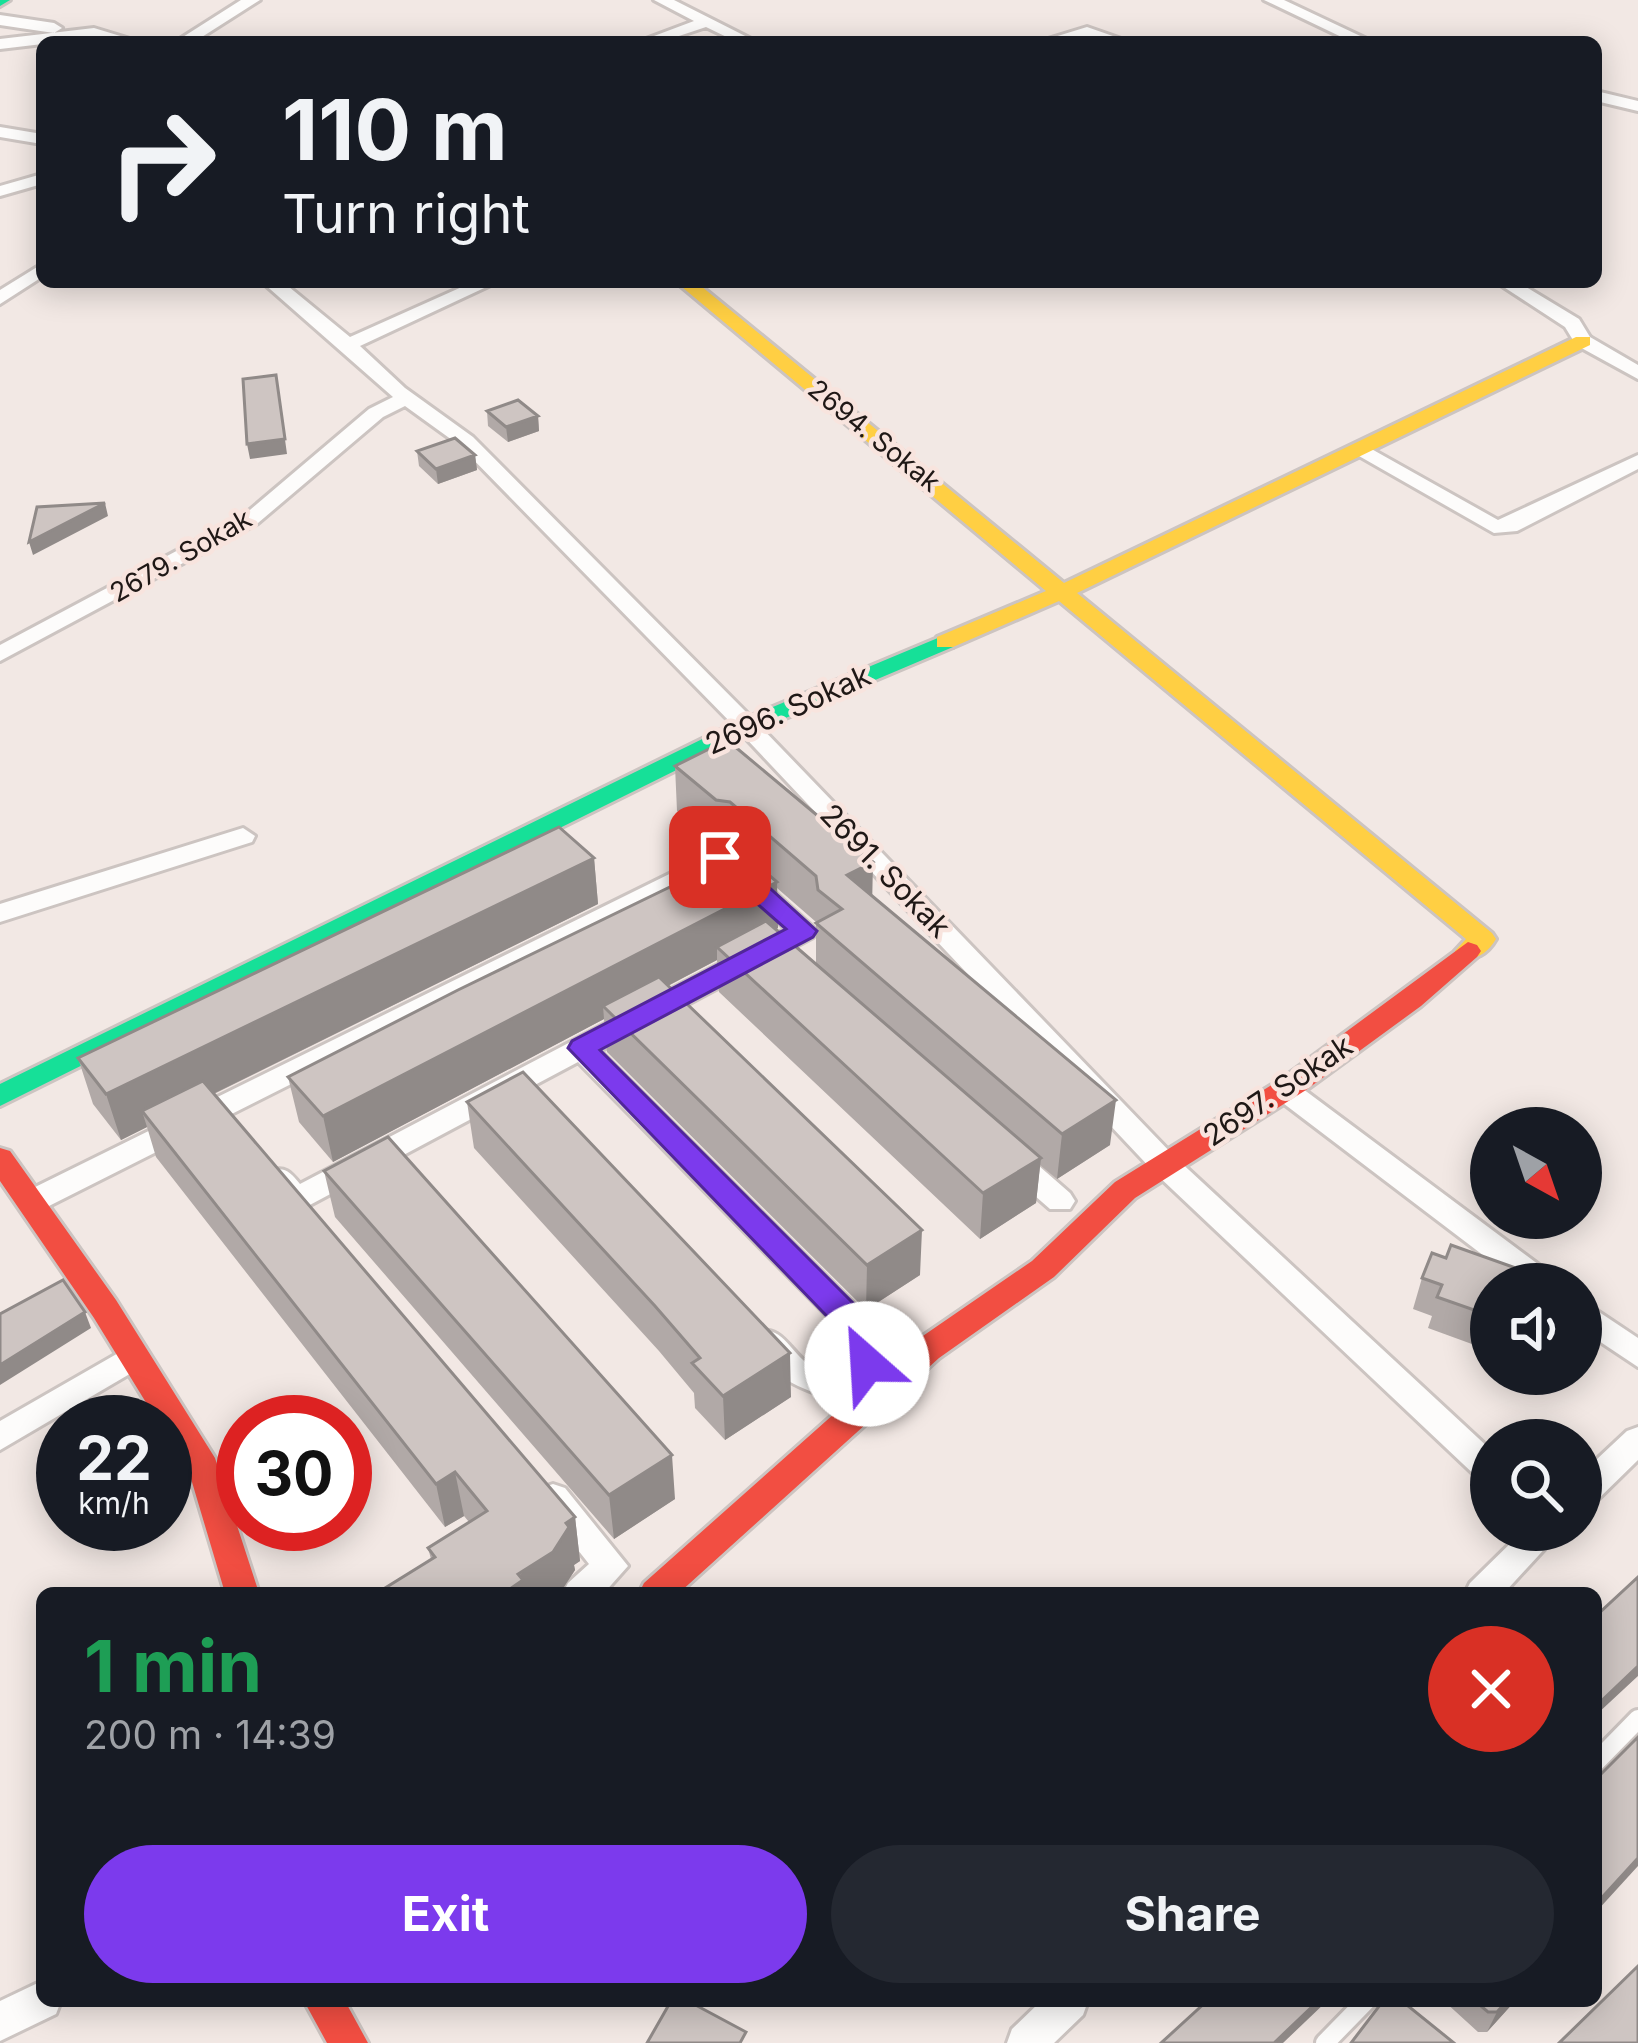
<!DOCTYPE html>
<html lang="en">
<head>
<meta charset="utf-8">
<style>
	:root { --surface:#171b24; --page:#242831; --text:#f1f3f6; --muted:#9ea1a6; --accent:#7c3aed }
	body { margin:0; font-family:Inter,sans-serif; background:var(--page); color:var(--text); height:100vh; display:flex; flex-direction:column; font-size:45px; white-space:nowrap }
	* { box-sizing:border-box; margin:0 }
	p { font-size:39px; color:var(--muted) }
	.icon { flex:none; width:66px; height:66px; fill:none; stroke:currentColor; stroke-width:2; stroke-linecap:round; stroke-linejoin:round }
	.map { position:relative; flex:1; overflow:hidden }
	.details { position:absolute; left:36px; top:1587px; width:1566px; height:420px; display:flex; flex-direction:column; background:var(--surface); border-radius:18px; box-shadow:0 6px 30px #0003 }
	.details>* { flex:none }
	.guide { position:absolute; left:36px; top:36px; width:1566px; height:252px; border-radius:18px; box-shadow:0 6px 30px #0003; background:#171b24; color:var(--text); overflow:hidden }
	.needle { width:78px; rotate:140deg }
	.fabs { position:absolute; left:1470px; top:1107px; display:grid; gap:24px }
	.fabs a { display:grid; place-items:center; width:132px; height:132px; border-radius:50%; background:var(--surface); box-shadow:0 6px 30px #0003; font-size:60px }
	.speed { position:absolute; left:36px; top:1395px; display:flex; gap:24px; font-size:60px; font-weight:700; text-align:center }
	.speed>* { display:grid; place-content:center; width:156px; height:156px; border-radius:50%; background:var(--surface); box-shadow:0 6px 30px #0003; line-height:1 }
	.speed small { font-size:30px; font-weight:400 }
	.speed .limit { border:18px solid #d22; background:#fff; color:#111 }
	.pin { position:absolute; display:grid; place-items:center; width:102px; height:102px; color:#fff; margin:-51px; border-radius:24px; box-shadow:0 6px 18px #0006 }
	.me { position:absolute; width:132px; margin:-66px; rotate:334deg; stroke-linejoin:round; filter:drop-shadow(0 0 9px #0008) }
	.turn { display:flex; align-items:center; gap:42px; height:252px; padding:0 48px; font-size:54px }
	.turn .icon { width:156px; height:156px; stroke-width:2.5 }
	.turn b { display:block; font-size:84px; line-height:102px }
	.round { display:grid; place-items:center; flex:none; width:126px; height:126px; border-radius:63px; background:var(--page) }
	.summary { display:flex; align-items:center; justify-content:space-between; height:204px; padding:0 48px }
	h1 { font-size:72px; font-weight:700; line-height:90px; color:#1e9e55 }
	.action { display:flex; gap:24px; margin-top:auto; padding:24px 48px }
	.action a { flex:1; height:138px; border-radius:72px; background:var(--accent); color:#fff; font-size:48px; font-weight:700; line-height:138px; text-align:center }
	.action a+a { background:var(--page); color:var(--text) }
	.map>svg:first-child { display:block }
</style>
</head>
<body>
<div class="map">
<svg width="1638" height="2043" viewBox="0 0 1638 2043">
	<rect width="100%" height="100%" fill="#f2e8e4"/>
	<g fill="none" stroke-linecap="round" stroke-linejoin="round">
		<!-- lane casing -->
		<g stroke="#ccc4c1" stroke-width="24">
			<path id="lane" d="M1596 1762 1638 1719
				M1325 2043 1366 2001"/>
		</g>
		<!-- street casing -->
		<g stroke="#ccc4c1" stroke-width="6">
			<path id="street" d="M241 0H260L194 42H175Z
				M654 0H674L757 42H737L706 27 661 42H638L694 21Z
				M1264 0H1284L1373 42H1352Z
				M0 15 54 23 62 28 54 33 0 25Z
				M1087 27 1130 42 1087 37 1038 42Z
				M94 28 140 42 94 38 0 49V39Z
				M1596 91 1638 101V111L1596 101Z
				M0 127 42 134V144L0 137Z
				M42 174V184L0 196V186Z
				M42 264V277L0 304V290Z
				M262 282H283L350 337 473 282H497L360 346 405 388 473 437 755 721 1175 1157 1491 1450V1484L1480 1480 1155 1173 739 731 459 445 405 406 383 417 258 523 0 661V645L244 515 369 409 393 397Z
				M1496 282H1518L1579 319 1590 337 1638 365V379L1576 345 1565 327Z
				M1359 442 1498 520 1638 455V469L1517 531 1494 533 1352 452 1349 448Z
				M243 828 255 836 252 842 0 922V904Z
				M720 849 729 851 817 931 813 937 600 1051 871 1321 889 1397 884 1406 873 1410C826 1396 775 1389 751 1341L755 1332C784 1323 791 1356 813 1367 825 1373 841 1375 854 1379L846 1335 578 1062 306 1207H286L266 1179 270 1171C285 1166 290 1172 300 1184L786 929 718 869 41 1210H21L16 1202 21 1194Z
				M1285 1080 1295 1083 1554 1276 1558 1284H1521L1275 1097 1271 1090 1275 1083Z
				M1013 1149 1023 1152 1070 1193 1075 1201 1070 1209H1050L1003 1168 999 1160 1003 1152Z
				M1581 1300 1638 1338V1367L1581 1329Z
				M134 1344 145 1347 149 1356 145 1365 0 1450V1421Z
				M1638 1427V1460L1592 1505 1581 1509V1474L1627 1431Z
				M553 1484 565 1488 628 1566 604 1593H563L568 1583 589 1564 537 1498 541 1488Z
				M1524 1530H1562L1504 1593H1465L1470 1583Z
				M42 1981V2001H61L56 2014 0 2041V2001Z
				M1041 2001H1088L1083 2015 1054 2043H1007L1012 2029Z"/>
		</g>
		<!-- fast casing -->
		<g stroke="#ccc4c1" stroke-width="6">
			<path id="fast" d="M0 0H10L0 6Z
				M945 635 953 637V647L755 731 0 1106V1084L739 721Z"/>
		</g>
		<!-- slow casing -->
		<g stroke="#ccc4c1" stroke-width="6">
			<path id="slow" d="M676 282H696L1064 583 1576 337H1590V345L1077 593 1492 933 1496 939C1488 953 1475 962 1459 957L1455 951 1466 939 1059 601 953 647H937V637L1046 591Z"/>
		</g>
		<!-- jam casing -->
		<g stroke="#ccc4c1" stroke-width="6">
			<path id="jam" d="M1468 942 1477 945 1481 951 1477 957 1421 1006 1306 1090 1135 1198 1054 1277 939 1358 679 1593H639L644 1583 917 1340 1032 1261 1115 1182 1286 1076Z
				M0 1148 10 1151 116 1300 215 1458 259 1593H225L189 1472 165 1433V1422H158L94 1318 0 1181Z
				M304 2001H345L368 2043H327Z"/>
		</g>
		<!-- lane -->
		<use href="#lane" stroke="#fdfcfb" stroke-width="18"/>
		<!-- street -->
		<use href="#street" fill="#fdfcfb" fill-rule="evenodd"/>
		<!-- fast -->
		<use href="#fast" fill="#16e098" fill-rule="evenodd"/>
		<!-- slow -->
		<use href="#slow" fill="#ffcf43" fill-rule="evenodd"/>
		<!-- jam -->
		<use href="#jam" fill="#f24e42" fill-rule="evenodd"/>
	</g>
	<!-- wall -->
	<path fill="#b1a9a7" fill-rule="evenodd" d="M487 411 538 416 539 431 508 442 488 426Z
		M417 451 475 455 477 470 438 484 419 466Z
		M675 766 872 896 1110 1145 1057 1179 1040 1165 1036 1203 980 1239 719 992 717 960 668 986 920 1275 866 1310 607 1052 604 1019 333 1162 299 1122 288 1077 738 853 732 848 717 845 677 811ZM777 888 816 922V964L776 929 778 928Z
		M594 858 598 904 214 1094 575 1517 580 1561 574 1565 575 1570 560 1593H377L431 1559 428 1548 469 1522 464 1516 445 1527 156 1157 147 1127 121 1140 93 1104 78 1058Z
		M467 1102 791 1397 725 1440 695 1408 694 1393 659 1351 474 1148Z
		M324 1171 675 1499 614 1539 335 1217Z
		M1422 1278 1491 1284V1351L1428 1328 1432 1316 1413 1309Z
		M1444 2001H1515L1487 2032H1478Z"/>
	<!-- shaded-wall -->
	<path fill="#908a88" d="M276 375 287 454 250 459 247 444Z
		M538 416 539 431 508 442 506 427Z
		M475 455 477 470 438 484 436 469Z
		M105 503 108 516 33 555 29 542Z
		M594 858 598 904 152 1124 142 1111 147 1127 121 1140 106 1094Z
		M873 862 872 908 847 875Z
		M777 882 778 928 726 955 717 947V960L612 1015 603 1006 604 1019 333 1162 323 1116Z
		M1116 1100 1110 1145 1057 1179 1062 1134Z
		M1041 1158 1036 1203 980 1239 983 1193Z
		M922 1230 920 1275 866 1310 867 1265Z
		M85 1312 91 1328 0 1385V1365Z
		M790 1353 791 1397 725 1440 723 1396Z
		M672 1455 675 1499 614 1539 609 1495Z
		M455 1472 464 1516 445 1527 436 1484Z
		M575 1517 580 1561 574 1565 575 1570 560 1593H504L566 1523Z
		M1638 1666V1676L1596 1715V1706Z
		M1638 1858V1866L1596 1912V1904Z
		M1318 2001H1327L1283 2043H1274Z
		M1507 2001H1515L1487 2032 1497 2012Z"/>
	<!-- building -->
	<path fill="#cec5c2" stroke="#908a88" stroke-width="3" d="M276 375 285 439 247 444 243 379Z
		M518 400 538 416 506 427 487 411Z
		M455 438 475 455 436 469 417 451Z
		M105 503 29 542 37 507Z
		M727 740 873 862 847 875 1116 1100 1062 1134 816 923 842 909 818 890 816 876 730 802 716 800 675 766Z
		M559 827 594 858 106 1094 78 1058Z
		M742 852 777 882 323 1116 288 1077 458 990Z
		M766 921 1041 1158 983 1193 717 947Z
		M659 977 922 1230 867 1265 603 1006Z
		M523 1072 790 1353 723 1396 692 1363 700 1358 655 1306 467 1102Z
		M203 1081 575 1517 566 1523 569 1527 553 1552 518 1574 523 1580 504 1593H377L435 1557 428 1548 487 1511 455 1472 436 1484 142 1111Z
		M388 1137 672 1455 609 1495 324 1171Z
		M1451 1245 1524 1271 1521 1280 1532 1284H1491V1316L1437 1297 1442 1285 1422 1278 1432 1253 1446 1258Z
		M63 1280 85 1312 0 1365V1314Z
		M1638 1577V1666L1596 1706V1616Z
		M1638 1737V1858L1596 1904V1779Z
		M1638 1966V2043H1559Z
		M671 2001H688L746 2032 740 2043H647Z
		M1207 2001H1318L1274 2043H1161Z
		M1383 2001H1402L1454 2043H1351Z
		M1475 2001H1507L1497 2012H1488Z"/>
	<!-- route -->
	<path fill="#7c3aed" stroke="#51269a" stroke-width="3" d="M720 849 729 851 817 931 813 937 600 1050 871 1321 882 1364 878 1372 867 1376 856 1372 845 1335 568 1048 572 1041 786 929 711 863 707 857Z"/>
	<g text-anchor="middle" stroke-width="9" stroke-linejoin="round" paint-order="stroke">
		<!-- far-street labels -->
		<g font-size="27" fill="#1f1816" stroke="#f8e4de">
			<text transform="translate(874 436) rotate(39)" y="9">2694. Sokak</text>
			<text transform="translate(181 556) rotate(-30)" y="9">2679. Sokak</text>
		</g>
		<!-- street labels -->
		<g font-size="30" fill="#1f1816" stroke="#f8e4de">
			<text transform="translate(788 710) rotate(-24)" y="10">2696. Sokak</text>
			<text transform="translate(885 871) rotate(46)" y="10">2691. Sokak</text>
			<text transform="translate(1278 1091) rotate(-34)" y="10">2697. Sokak</text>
		</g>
	</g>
</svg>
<div class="fabs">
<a><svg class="needle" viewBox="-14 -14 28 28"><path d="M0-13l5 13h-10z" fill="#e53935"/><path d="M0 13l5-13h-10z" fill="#9ea1a6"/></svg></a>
<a><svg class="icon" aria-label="sound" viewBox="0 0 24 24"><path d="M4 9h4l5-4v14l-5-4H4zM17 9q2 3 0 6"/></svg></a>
<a><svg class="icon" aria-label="search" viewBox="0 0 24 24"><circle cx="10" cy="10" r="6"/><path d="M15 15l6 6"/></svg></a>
</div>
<div class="speed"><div>22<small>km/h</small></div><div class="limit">30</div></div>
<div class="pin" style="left:720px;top:857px;background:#d93025"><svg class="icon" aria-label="arrive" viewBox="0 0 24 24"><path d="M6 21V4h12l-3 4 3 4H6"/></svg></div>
<svg class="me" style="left:867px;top:1364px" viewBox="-20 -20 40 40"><circle r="19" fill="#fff"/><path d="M0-13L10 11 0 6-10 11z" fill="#7c3aed"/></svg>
<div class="guide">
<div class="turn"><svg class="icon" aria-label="right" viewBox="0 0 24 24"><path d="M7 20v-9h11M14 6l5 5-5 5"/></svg><div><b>110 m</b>Turn right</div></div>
</div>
<section class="details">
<div class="summary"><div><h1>1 min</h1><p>200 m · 14:39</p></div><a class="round" style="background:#d93025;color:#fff"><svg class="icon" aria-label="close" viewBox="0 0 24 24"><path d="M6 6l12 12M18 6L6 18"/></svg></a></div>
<div class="action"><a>Exit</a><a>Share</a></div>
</section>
</div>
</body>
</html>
